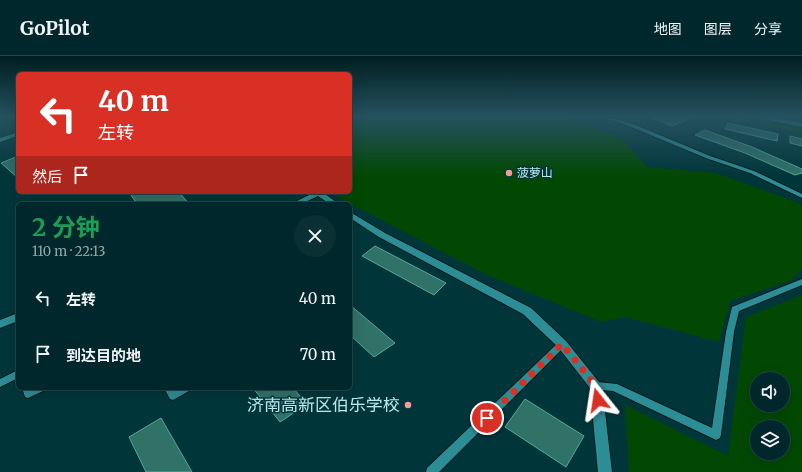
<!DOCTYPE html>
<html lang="zh">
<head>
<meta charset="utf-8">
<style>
	:root { --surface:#00282c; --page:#0a3034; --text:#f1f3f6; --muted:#95a6a9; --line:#224448 }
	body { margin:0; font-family:Merriweather,"Noto Sans SC",serif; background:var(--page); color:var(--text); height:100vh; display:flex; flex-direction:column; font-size:15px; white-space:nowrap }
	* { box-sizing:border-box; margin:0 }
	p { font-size:13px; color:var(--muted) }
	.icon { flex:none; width:22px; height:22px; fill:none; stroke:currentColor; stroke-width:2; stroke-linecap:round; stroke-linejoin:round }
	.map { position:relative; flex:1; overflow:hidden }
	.side { position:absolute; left:16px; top:146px; width:336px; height:188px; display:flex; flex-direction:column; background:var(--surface); border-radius:6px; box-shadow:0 4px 16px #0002,0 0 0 1px var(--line) }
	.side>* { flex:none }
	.guide { position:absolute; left:16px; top:16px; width:336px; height:122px; border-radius:6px; box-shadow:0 4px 16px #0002,0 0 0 1px var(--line); background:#d93025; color:#fff; overflow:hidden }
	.tools { position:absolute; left:750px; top:316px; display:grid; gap:8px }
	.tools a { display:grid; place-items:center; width:40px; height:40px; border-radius:50%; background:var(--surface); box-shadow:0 4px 16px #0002,0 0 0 1px var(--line); font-size:20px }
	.pin { position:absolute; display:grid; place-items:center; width:34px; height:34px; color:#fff; margin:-17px; border:2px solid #fff; border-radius:50%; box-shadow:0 1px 4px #0007 }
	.me { position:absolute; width:44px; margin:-22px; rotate:345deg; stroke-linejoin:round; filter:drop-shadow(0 0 3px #0008) }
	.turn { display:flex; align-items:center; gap:14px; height:84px; padding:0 16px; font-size:18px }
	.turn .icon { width:52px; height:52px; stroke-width:2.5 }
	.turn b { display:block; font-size:28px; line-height:34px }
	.then { display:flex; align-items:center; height:38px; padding:0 16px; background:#0003; gap:8px; font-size:15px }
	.round { display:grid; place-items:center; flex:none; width:42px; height:42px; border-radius:21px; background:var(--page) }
	.overview { display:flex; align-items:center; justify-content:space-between; height:68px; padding:0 16px }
	h1 { font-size:24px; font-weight:700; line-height:30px; color:#1e9e55 }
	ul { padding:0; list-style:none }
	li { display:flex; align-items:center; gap:12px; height:56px; padding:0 16px }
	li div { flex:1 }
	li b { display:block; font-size:15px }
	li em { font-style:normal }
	header { display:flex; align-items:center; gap:24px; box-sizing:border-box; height:56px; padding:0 20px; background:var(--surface); border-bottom:1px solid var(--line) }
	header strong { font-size:19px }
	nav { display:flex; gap:22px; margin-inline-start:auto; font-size:14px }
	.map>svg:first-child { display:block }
</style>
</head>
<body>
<header>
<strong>GoPilot</strong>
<nav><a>地图</a><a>图层</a><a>分享</a></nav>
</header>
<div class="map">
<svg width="802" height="416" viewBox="0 0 802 416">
	<rect width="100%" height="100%" fill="#00363a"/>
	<!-- green -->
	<path fill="#024803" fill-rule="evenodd" d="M365 61H570L622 83 647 111 716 117 799 147 802 150V213L792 224 730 245 719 286 625 261 601 266 483 217 330 137 350 136V69Z
		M732 61H743L802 72V77Z
		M802 239V416H629L625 349 728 400 746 261ZM757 323H783V349H757ZM757 371H783V397H757Z"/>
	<!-- building -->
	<path fill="#307168" stroke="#51aa9d" d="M650 61H693L672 70Z
		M728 67 778 78 777 85 725 73Z
		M705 74 752 91 802 113V117L795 119 745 97 695 79Z
		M790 80 802 83V90L790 87Z
		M18 100V122L1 107Z
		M129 136H179L189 148H137Z
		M375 190 446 227 434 239 362 200Z
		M350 249 395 287 374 301 350 279Z
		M253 332H293L307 348 280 366Z
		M525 343 584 380 566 411 505 371Z
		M161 362 192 416H146L129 381Z"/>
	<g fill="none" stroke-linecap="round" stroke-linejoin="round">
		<!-- minor casing -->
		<g stroke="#001b1e" stroke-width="2">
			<path id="minor" d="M597 61 616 63 633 68 710 100 754 115 802 138V142L750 117 706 102 629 70 615 65Z
				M802 223V229L739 255 734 276 721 379 720 382 716 384 712 382 613 335 593 333 591 330 593 327 596 326 617 328 712 372 726 276 732 251Z
				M562 285 565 286 566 288 565 290 439 416H426L427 412 559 286Z
				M18 314V322L0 331V323Z
				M22 332H45L43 335 28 342 25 341Z
				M164 332H174L175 334 178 332H191L189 335 173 344 170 343Z"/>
		</g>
		<!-- tertiary casing -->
		<g stroke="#001b1e" stroke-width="2">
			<path id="tertiary" d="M754 61H767L802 67V71Z
				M315 136H322L339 148H330L318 140 301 148H291Z
				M350 156 385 177 531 252 566 285 602 330 612 416H598L590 332 558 291 523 258 379 181 350 162Z
				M18 257V265L0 272V264Z"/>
		</g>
		<!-- secondary casing -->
		<g stroke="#001b1e" stroke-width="2">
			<path id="secondary" d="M18 76V80L0 86V82Z"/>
		</g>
		<!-- minor -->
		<use href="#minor" fill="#2d8d95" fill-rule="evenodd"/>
		<!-- tertiary -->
		<use href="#tertiary" fill="#2d8d95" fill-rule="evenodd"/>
		<!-- secondary -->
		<use href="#secondary" fill="#2d8d95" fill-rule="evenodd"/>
	</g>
	<!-- sky -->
	<linearGradient id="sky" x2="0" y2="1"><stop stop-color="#001e20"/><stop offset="0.51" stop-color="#265260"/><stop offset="1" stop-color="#265260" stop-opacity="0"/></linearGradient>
	<rect width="802" height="119" fill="url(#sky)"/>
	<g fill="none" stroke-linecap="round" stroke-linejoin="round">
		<!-- route -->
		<path stroke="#d93025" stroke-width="7" stroke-dasharray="0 12.6" d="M487 362 562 288 596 330 598 344"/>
	</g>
	<!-- markers -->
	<g fill="#f59b97" stroke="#00363a" stroke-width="1.5">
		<circle cx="509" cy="117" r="4"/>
		<circle cx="408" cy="349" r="4"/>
	</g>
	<g text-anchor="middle" stroke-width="3" stroke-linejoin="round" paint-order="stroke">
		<!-- far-poi labels -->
		<g font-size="12" fill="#bee8eb" stroke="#00363a" text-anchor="start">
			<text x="517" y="121">菠萝山</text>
		</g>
		<!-- near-poi labels -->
		<g font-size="17" fill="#bee8eb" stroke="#00363a" text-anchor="end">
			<text x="400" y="355">济南高新区伯乐学校</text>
		</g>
	</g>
</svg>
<div class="tools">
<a><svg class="icon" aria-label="sound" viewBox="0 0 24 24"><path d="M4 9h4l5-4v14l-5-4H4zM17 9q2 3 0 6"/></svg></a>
<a><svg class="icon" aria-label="layers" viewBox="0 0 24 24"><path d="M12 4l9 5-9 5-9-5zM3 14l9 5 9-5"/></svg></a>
</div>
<div class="pin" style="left:487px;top:362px;background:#d93025"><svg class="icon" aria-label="arrive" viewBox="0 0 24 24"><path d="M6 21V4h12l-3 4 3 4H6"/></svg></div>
<svg class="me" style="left:598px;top:344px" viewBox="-20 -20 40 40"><path d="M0-17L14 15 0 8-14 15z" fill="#d93025" stroke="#fff" stroke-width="4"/></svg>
<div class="guide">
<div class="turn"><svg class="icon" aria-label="left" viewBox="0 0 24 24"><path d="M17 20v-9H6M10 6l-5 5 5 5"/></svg><div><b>40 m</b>左转</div></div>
<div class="then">然后<svg class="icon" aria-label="arrive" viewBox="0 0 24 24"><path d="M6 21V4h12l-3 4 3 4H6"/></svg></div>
</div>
<section class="side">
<div class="overview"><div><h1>2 分钟</h1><p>110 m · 22:13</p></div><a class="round"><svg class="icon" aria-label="close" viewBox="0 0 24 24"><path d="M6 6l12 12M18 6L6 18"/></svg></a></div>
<ul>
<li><svg class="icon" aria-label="left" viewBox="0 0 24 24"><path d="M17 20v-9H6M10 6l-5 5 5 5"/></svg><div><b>左转</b></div><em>40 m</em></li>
<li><svg class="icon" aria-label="arrive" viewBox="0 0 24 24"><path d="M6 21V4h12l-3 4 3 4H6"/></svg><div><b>到达目的地</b></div><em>70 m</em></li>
</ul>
</section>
</div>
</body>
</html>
